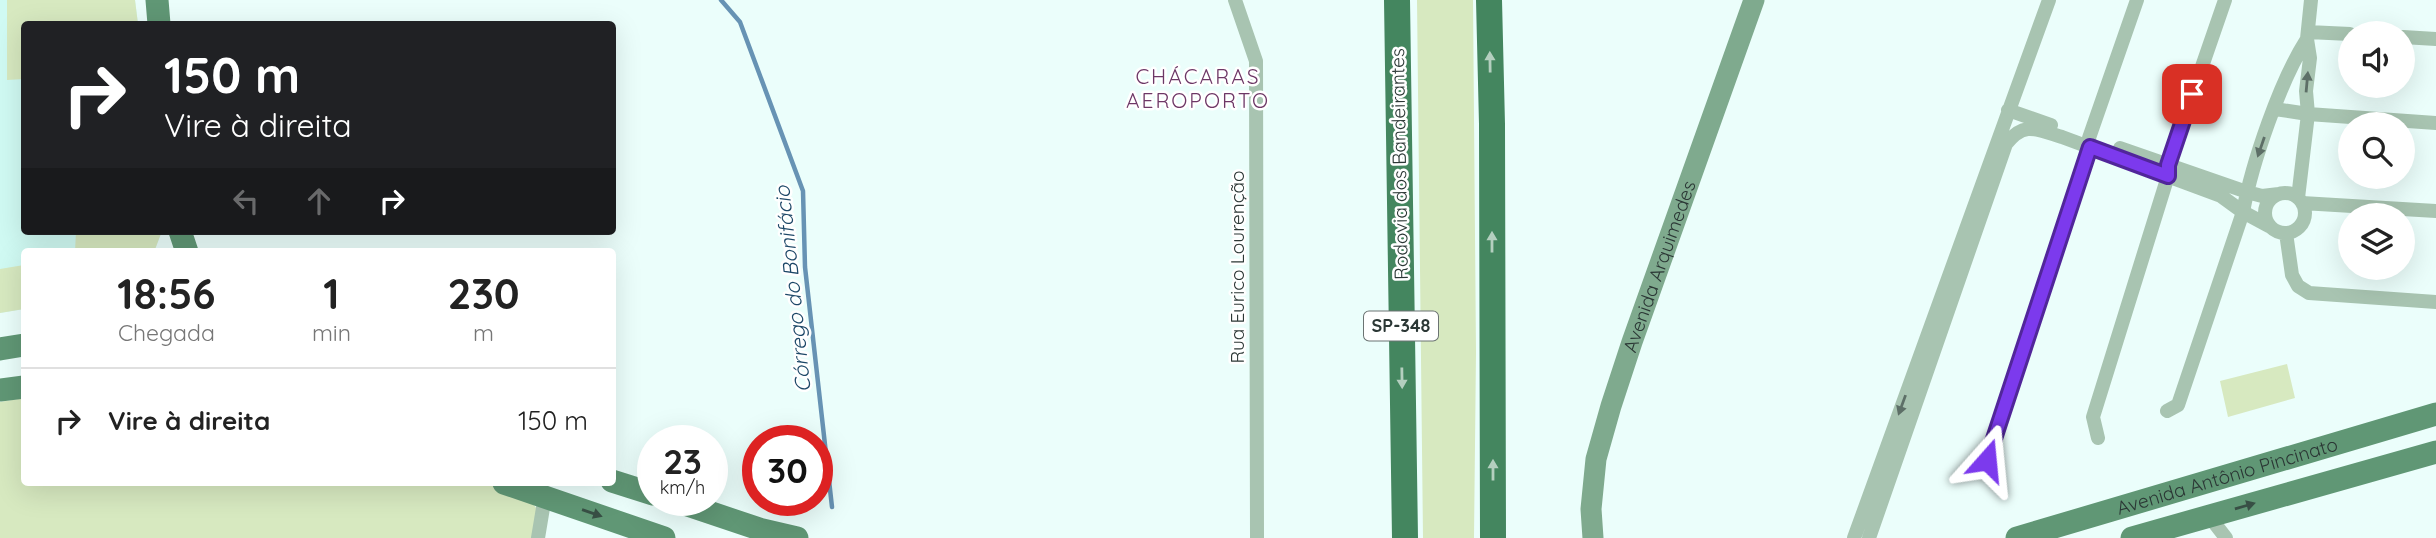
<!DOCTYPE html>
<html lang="pt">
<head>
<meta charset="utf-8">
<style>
	:root { --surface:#fff; --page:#f2f2f2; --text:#222; --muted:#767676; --line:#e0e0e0 }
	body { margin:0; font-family:Quicksand,sans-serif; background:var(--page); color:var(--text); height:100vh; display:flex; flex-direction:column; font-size:26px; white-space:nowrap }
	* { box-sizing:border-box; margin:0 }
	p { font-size:23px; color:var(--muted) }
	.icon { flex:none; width:38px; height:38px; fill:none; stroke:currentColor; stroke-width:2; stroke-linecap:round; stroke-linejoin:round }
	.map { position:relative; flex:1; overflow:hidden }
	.drawer { position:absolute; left:21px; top:248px; width:595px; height:238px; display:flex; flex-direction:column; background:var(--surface); border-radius:7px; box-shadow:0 7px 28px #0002 }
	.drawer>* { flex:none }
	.hud { position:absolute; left:21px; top:21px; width:595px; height:214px; border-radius:7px; box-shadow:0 7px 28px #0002; background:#202124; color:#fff; overflow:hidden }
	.controls { position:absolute; left:2338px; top:21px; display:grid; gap:14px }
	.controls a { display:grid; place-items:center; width:77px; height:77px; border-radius:50%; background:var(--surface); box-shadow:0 7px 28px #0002; font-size:35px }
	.speed { position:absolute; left:637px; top:425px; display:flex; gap:14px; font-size:35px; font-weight:700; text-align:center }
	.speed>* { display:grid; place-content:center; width:91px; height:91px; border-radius:50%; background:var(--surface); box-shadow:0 7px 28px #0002; line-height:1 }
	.speed small { font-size:18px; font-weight:400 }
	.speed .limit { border:10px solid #d22; background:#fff; color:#111 }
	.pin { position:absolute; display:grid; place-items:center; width:60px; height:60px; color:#fff; margin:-30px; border-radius:14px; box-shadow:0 4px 10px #0006 }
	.me { position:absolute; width:77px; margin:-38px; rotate:18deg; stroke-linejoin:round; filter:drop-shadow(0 0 5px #0008) }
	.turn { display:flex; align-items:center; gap:24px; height:147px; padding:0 28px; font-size:32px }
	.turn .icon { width:91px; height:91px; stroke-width:2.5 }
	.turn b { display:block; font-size:49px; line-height:60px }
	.lanes { display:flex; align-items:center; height:66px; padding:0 28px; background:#0003; justify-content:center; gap:35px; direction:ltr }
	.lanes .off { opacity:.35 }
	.eta { display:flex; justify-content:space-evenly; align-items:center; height:119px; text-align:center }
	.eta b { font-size:42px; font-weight:800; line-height:49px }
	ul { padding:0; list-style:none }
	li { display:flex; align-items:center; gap:21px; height:105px; padding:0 28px; border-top:2px solid var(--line) }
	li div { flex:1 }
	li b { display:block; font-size:26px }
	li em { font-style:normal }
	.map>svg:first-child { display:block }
</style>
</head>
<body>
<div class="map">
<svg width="2436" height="538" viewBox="0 0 2436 538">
	<rect width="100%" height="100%" fill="#ebfefb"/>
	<!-- built -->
	<path fill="#d0faf3" d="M0 0H135L138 24H24V231H162L154 252H24V309L0 313Z"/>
	<!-- green -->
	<path fill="#d7e9c0" d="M7 0H135L138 24H24V79L7 80Z
		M1417 0H1473L1476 352 1474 538H1423Z
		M76 231H162L154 252H75Z
		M24 265V309L0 313V269Z
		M2287 364 2295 398 2228 417 2220 381Z
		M24 398V483H486L527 496 537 509 532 538H0V402Z"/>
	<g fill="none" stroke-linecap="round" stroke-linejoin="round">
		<!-- stream -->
		<path stroke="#6793b4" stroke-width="4.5" d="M721 0 740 22 803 191 805 267 832 507"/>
		<!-- minor -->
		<path stroke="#a8c4b1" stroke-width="14" d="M1235 0 1256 61 1257 538
			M2308 32 2350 34
			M2403 37 2436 39
			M2275 109 2308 114 2436 123
			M2008 110 2051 125
			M2120 148 2247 192 2262 196 2279 194
			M2265 213a20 20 0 1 1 40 0a20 20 0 1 1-40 0Z
			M2298 198 2308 114 2306 91 2310 58 2307 39 2311 0
			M2302 203 2436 211
			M2286 233 2292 275 2298 286 2309 293 2436 302
			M2167 411 2178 405 2243 212C2252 163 2280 81 2307 39
			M2098 438 2093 417 2168 176V165L2225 0
			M1967 471 1987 460 2090 147 2089 138 2137 0
			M2209 516 2226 538
			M538 538 545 496
			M1854 538 2049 0
			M1869 538 2006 144C2024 121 2036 129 2062 137L2221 196 2243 212 2269 226"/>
		<!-- secondary -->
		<path stroke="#7faa8e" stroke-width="21" id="s1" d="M1593 538 1591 509 1596 459 1611 406 1632 342 1754 0"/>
		<!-- primary -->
		<g stroke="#609775" stroke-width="23">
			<path d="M157 0 159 24"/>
			<path d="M180 231 187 252"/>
			<path d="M0 349 24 345"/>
			<path d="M0 390 24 387"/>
			<path d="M612 481 653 494"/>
			<path d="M504 483 664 538"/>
			<path d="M673 500 759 529 797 538"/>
			<path id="s2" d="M2017 538 2436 414"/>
			<path d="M2132 538 2436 452"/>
		</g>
		<!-- motorway -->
		<path stroke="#44865f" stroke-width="26" d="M1397 0 1405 538
			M1489 0 1492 124 1493 538"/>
	</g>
	<!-- one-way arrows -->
	<defs><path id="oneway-solid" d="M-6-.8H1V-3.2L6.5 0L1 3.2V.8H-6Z" transform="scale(1.75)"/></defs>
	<g fill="#b4cfbf">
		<use href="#oneway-solid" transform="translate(1490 62) rotate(-91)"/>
		<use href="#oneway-solid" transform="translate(1492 242) rotate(-90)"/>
		<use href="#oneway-solid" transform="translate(1402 378) rotate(89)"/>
		<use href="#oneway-solid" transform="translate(1493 470) rotate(-90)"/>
	</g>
	<g fill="#5d6f67">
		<use href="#oneway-solid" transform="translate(2307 82) rotate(-85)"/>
		<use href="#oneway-solid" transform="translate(2261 147) rotate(109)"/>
		<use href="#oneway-solid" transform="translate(1902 405) rotate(110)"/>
	</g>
	<g fill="#384f45">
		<use href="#oneway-solid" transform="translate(2245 506) rotate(-16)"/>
		<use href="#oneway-solid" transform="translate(592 513) rotate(19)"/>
	</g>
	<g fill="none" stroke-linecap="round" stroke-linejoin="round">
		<!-- route casing -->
		<g stroke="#51269a" stroke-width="18">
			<path id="route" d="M1987 460 2090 147 2168 176V165L2192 94"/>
		</g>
		<!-- route -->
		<use href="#route" stroke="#7c3aed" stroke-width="12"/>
	</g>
	<g text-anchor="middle" stroke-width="5" stroke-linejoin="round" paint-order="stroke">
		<!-- shield labels -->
		<rect fill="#fff" stroke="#6b7372" stroke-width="2" x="1364" y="311.5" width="74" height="29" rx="5"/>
		<g font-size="18" font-weight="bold" fill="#2b3735">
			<text x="1401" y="332">SP-348</text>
		</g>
		<!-- street labels -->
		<g font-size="19" fill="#2b3735" stroke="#fff">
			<text transform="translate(1399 164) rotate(-91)" y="7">Rodovia dos Bandeirantes</text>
			<text dy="7" stroke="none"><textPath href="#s1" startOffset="282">Avenida Arquimedes</textPath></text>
			<text transform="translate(1237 267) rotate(-90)" y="7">Rua Eurico Lourenção</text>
			<text dy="7" stroke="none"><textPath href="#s2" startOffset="219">Avenida Antônio Pincinato</textPath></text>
		</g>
		<!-- neighbourhood labels -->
		<g font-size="21" letter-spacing="2" fill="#6d3766" stroke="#fff">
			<text x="1198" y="84">CHÁCARAS<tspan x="1198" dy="24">AEROPORTO</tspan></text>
		</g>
		<!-- water labels -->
		<g font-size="21" font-style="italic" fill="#1c4767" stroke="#fff">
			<text transform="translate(793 289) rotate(-96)" y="7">Córrego do Bonifácio</text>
		</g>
	</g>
</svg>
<div class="controls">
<a><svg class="icon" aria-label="sound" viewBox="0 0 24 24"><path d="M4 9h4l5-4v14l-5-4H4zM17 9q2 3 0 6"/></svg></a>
<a><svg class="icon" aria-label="search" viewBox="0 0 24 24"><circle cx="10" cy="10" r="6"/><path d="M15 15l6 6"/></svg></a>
<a><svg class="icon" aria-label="layers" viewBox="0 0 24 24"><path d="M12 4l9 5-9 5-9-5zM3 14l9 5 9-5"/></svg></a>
</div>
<div class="speed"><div>23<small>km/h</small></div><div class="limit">30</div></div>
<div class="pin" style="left:2192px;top:94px;background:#d93025"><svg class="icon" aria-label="arrive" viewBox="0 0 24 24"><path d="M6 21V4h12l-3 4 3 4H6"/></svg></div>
<svg class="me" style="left:1987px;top:460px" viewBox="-20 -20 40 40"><path d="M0-17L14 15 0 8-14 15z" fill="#7c3aed" stroke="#fff" stroke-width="4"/></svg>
<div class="hud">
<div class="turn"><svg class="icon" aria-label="right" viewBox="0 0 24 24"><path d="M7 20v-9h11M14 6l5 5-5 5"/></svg><div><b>150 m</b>Vire à direita</div></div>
<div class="lanes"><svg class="icon off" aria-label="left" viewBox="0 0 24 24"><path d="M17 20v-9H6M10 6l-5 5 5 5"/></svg><svg class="icon off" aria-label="ahead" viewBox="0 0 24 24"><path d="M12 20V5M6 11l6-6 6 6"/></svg><svg class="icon" aria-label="right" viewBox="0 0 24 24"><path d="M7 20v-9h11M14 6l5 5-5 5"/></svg></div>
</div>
<section class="drawer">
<div class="eta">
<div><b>18:56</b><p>Chegada</p></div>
<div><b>1</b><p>min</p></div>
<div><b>230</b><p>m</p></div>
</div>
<ul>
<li><svg class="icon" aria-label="right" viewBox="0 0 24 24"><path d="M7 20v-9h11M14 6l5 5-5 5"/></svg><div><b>Vire à direita</b></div><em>150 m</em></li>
</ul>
</section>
</div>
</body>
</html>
